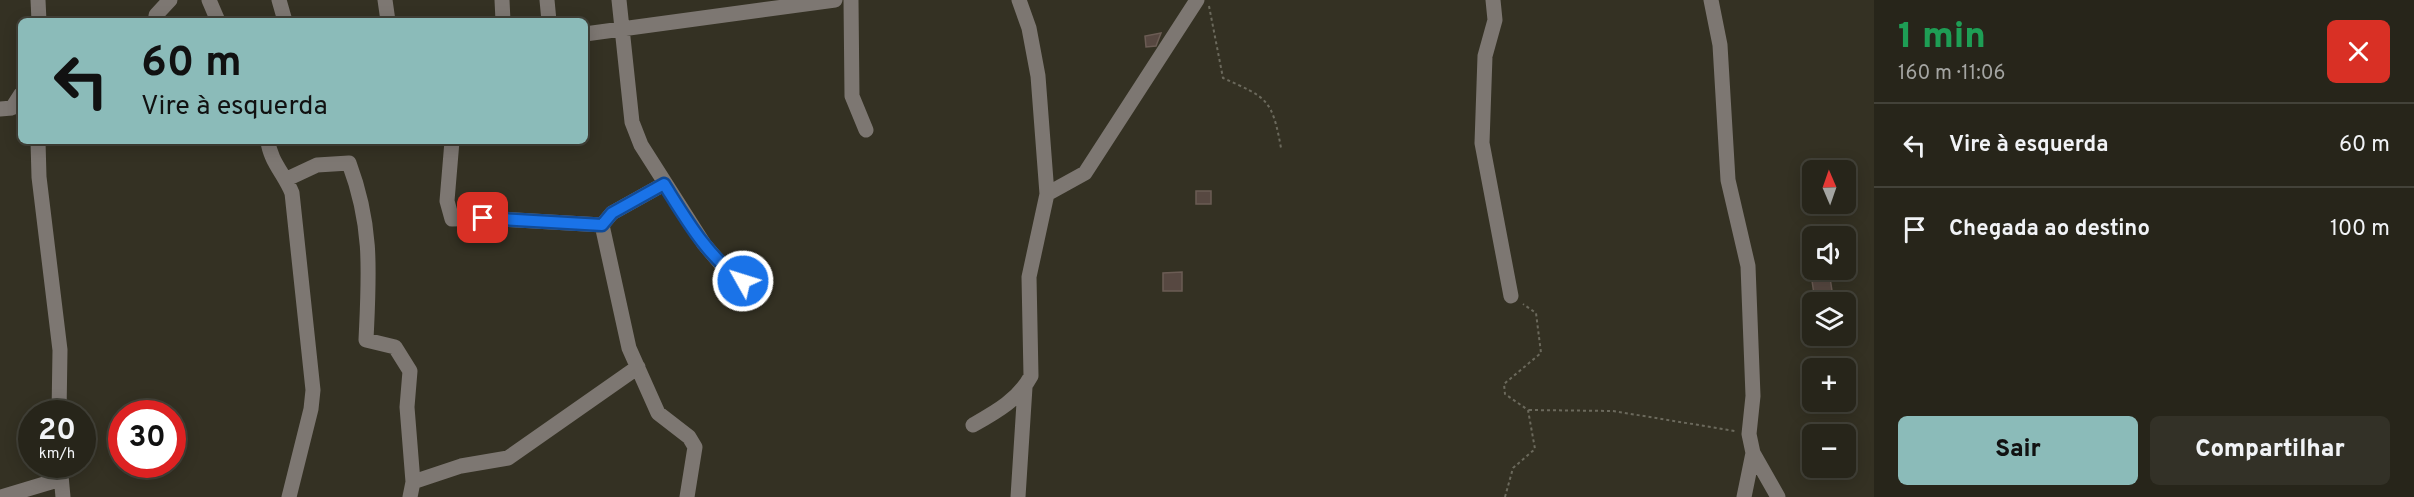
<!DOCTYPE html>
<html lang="pt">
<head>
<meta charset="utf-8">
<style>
	:root { --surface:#27251a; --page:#333127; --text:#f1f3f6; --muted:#a4a5a2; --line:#434239; --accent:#8bbbb9 }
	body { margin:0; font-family:Overpass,sans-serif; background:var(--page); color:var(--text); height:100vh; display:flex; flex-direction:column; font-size:22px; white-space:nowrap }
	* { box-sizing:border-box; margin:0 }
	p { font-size:20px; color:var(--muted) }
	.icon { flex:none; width:33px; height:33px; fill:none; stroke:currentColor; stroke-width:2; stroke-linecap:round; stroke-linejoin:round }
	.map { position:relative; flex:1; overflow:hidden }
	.drawer { display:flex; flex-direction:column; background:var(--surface); width:540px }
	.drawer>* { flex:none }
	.guide { position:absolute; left:18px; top:18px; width:570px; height:126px; border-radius:9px; box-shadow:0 3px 15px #0003,0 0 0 2px var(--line); background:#8bbbb9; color:#111; overflow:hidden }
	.needle { width:39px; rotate:358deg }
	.tools { position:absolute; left:1802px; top:160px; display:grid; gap:12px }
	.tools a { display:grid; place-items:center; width:54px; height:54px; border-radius:9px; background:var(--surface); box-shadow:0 3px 15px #0003,0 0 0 2px var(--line); font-size:30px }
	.speed { position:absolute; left:18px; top:400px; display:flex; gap:12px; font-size:30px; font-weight:700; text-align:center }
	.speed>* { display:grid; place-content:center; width:78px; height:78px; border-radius:50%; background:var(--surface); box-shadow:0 3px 15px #0003,0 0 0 2px var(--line); line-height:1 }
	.speed small { font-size:15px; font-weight:400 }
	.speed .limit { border:9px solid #d22; background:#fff; color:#111 }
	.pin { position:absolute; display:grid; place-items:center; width:51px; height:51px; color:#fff; margin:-26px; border-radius:12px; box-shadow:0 3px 9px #0006 }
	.me { position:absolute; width:66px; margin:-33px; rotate:309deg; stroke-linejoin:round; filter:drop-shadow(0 0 4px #0008) }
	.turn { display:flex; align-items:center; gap:21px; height:126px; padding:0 24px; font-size:27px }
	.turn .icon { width:78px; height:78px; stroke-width:2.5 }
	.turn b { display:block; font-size:42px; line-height:51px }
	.round { display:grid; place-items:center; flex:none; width:63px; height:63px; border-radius:9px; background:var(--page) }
	.head { display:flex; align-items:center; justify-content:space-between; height:102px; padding:0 24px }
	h1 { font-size:36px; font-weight:800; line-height:45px; color:#1e9e55 }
	.cta { display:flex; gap:12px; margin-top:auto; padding:12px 24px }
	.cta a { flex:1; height:69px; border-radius:9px; background:var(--accent); color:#111; font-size:24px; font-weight:800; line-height:69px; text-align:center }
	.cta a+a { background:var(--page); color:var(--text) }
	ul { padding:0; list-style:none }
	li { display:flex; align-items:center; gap:18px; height:84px; padding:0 24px; border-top:2px solid var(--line) }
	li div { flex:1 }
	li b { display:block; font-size:22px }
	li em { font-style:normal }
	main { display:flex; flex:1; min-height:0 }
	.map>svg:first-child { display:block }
</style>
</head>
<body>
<main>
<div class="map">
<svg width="1874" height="497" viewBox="0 0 1874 497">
	<rect width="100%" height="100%" fill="#343123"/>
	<!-- building -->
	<path fill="#574841" stroke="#6b5c54" stroke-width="1.5" d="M1161 33 1156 46 1146 47 1145 36Z
		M1196 191H1211V204H1196Z
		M1829 271 1832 291 1814 294 1811 274Z
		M1182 272V291H1163V273Z"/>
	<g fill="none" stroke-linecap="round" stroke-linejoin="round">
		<!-- path -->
		<path stroke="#6b695c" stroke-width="2" stroke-dasharray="3 3" stroke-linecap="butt" d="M1209 6 1223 78C1267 98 1272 98 1281 148
			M1529 410 1613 411 1735 431
			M1505 497 1513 468 1535 449 1528 410 1505 394 1504 384 1541 353 1536 313 1523 304"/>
		<!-- minor -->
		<path stroke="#7d7772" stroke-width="15" d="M38 0 39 21
			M209 0 218 21
			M279 0 285 21
			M385 0 388 21
			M502 0 503 21
			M547 0 549 21
			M619 0 632 122 641 145 704 244 726 270 743 281
			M851 0 852 96 866 130
			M1493 0 1495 20 1485 56 1482 143 1511 296
			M1711 0 1720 45 1728 180 1748 266 1753 396 1749 434 1753 453 1778 497
			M156 21V15L170 0
			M585 34 835 0
			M0 109 12 108 21 94
			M38 141 39 177 60 350 59 414
			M268 141C270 161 285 175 292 193L313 390 311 409 289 497
			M452 141 447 201 452 219 483 218 602 225
			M287 179 317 165 349 163C373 227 369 274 366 340L395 347 410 371 407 407 413 482
			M664 184 612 213 602 225 629 348 658 413 689 437 695 447 687 497
			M1047 194 1085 173 1197 0
			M973 425C996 412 1018 400 1031 376L1029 277 1047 194 1038 76 1029 28 1019 0
			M60 465 63 497
			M1 497 61 479
			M410 497 413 482 461 466 508 458 638 367
			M1018 497 1025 387
			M1744 497 1753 453"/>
	</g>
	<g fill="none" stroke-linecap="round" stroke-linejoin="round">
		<!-- route casing -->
		<g stroke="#114b97" stroke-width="15">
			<path id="route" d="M483 218 602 225 612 213 664 184C686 219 708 258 743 281"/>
		</g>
		<!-- route -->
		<use href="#route" stroke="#1a73e8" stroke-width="10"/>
	</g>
</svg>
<div class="tools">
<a><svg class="needle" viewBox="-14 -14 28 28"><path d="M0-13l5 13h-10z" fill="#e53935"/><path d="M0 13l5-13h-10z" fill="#a4a5a2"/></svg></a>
<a><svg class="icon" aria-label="sound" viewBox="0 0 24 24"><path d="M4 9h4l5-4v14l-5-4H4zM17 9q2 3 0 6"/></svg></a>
<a><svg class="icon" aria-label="layers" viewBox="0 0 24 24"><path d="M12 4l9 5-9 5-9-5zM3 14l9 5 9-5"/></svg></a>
<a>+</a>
<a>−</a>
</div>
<div class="speed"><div>20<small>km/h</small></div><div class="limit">30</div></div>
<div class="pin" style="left:483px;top:218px;background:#d93025"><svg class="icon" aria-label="arrive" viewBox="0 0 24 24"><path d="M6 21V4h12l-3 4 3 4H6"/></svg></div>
<svg class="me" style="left:743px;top:281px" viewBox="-20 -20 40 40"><circle r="17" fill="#1a73e8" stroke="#fff" stroke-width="3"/><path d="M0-11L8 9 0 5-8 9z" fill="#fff"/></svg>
<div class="guide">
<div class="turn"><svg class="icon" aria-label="left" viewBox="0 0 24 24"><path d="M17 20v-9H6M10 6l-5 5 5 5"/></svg><div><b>60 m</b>Vire à esquerda</div></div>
</div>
</div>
<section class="drawer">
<div class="head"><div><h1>1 min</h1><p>160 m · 11:06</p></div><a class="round" style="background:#d93025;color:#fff"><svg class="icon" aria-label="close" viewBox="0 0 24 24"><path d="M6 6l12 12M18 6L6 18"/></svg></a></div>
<ul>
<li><svg class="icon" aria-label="left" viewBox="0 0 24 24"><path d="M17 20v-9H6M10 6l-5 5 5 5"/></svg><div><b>Vire à esquerda</b></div><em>60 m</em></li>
<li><svg class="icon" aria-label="arrive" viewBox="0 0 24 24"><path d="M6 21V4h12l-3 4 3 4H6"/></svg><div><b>Chegada ao destino</b></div><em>100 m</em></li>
</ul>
<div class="cta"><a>Sair</a><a>Compartilhar</a></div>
</section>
</main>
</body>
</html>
